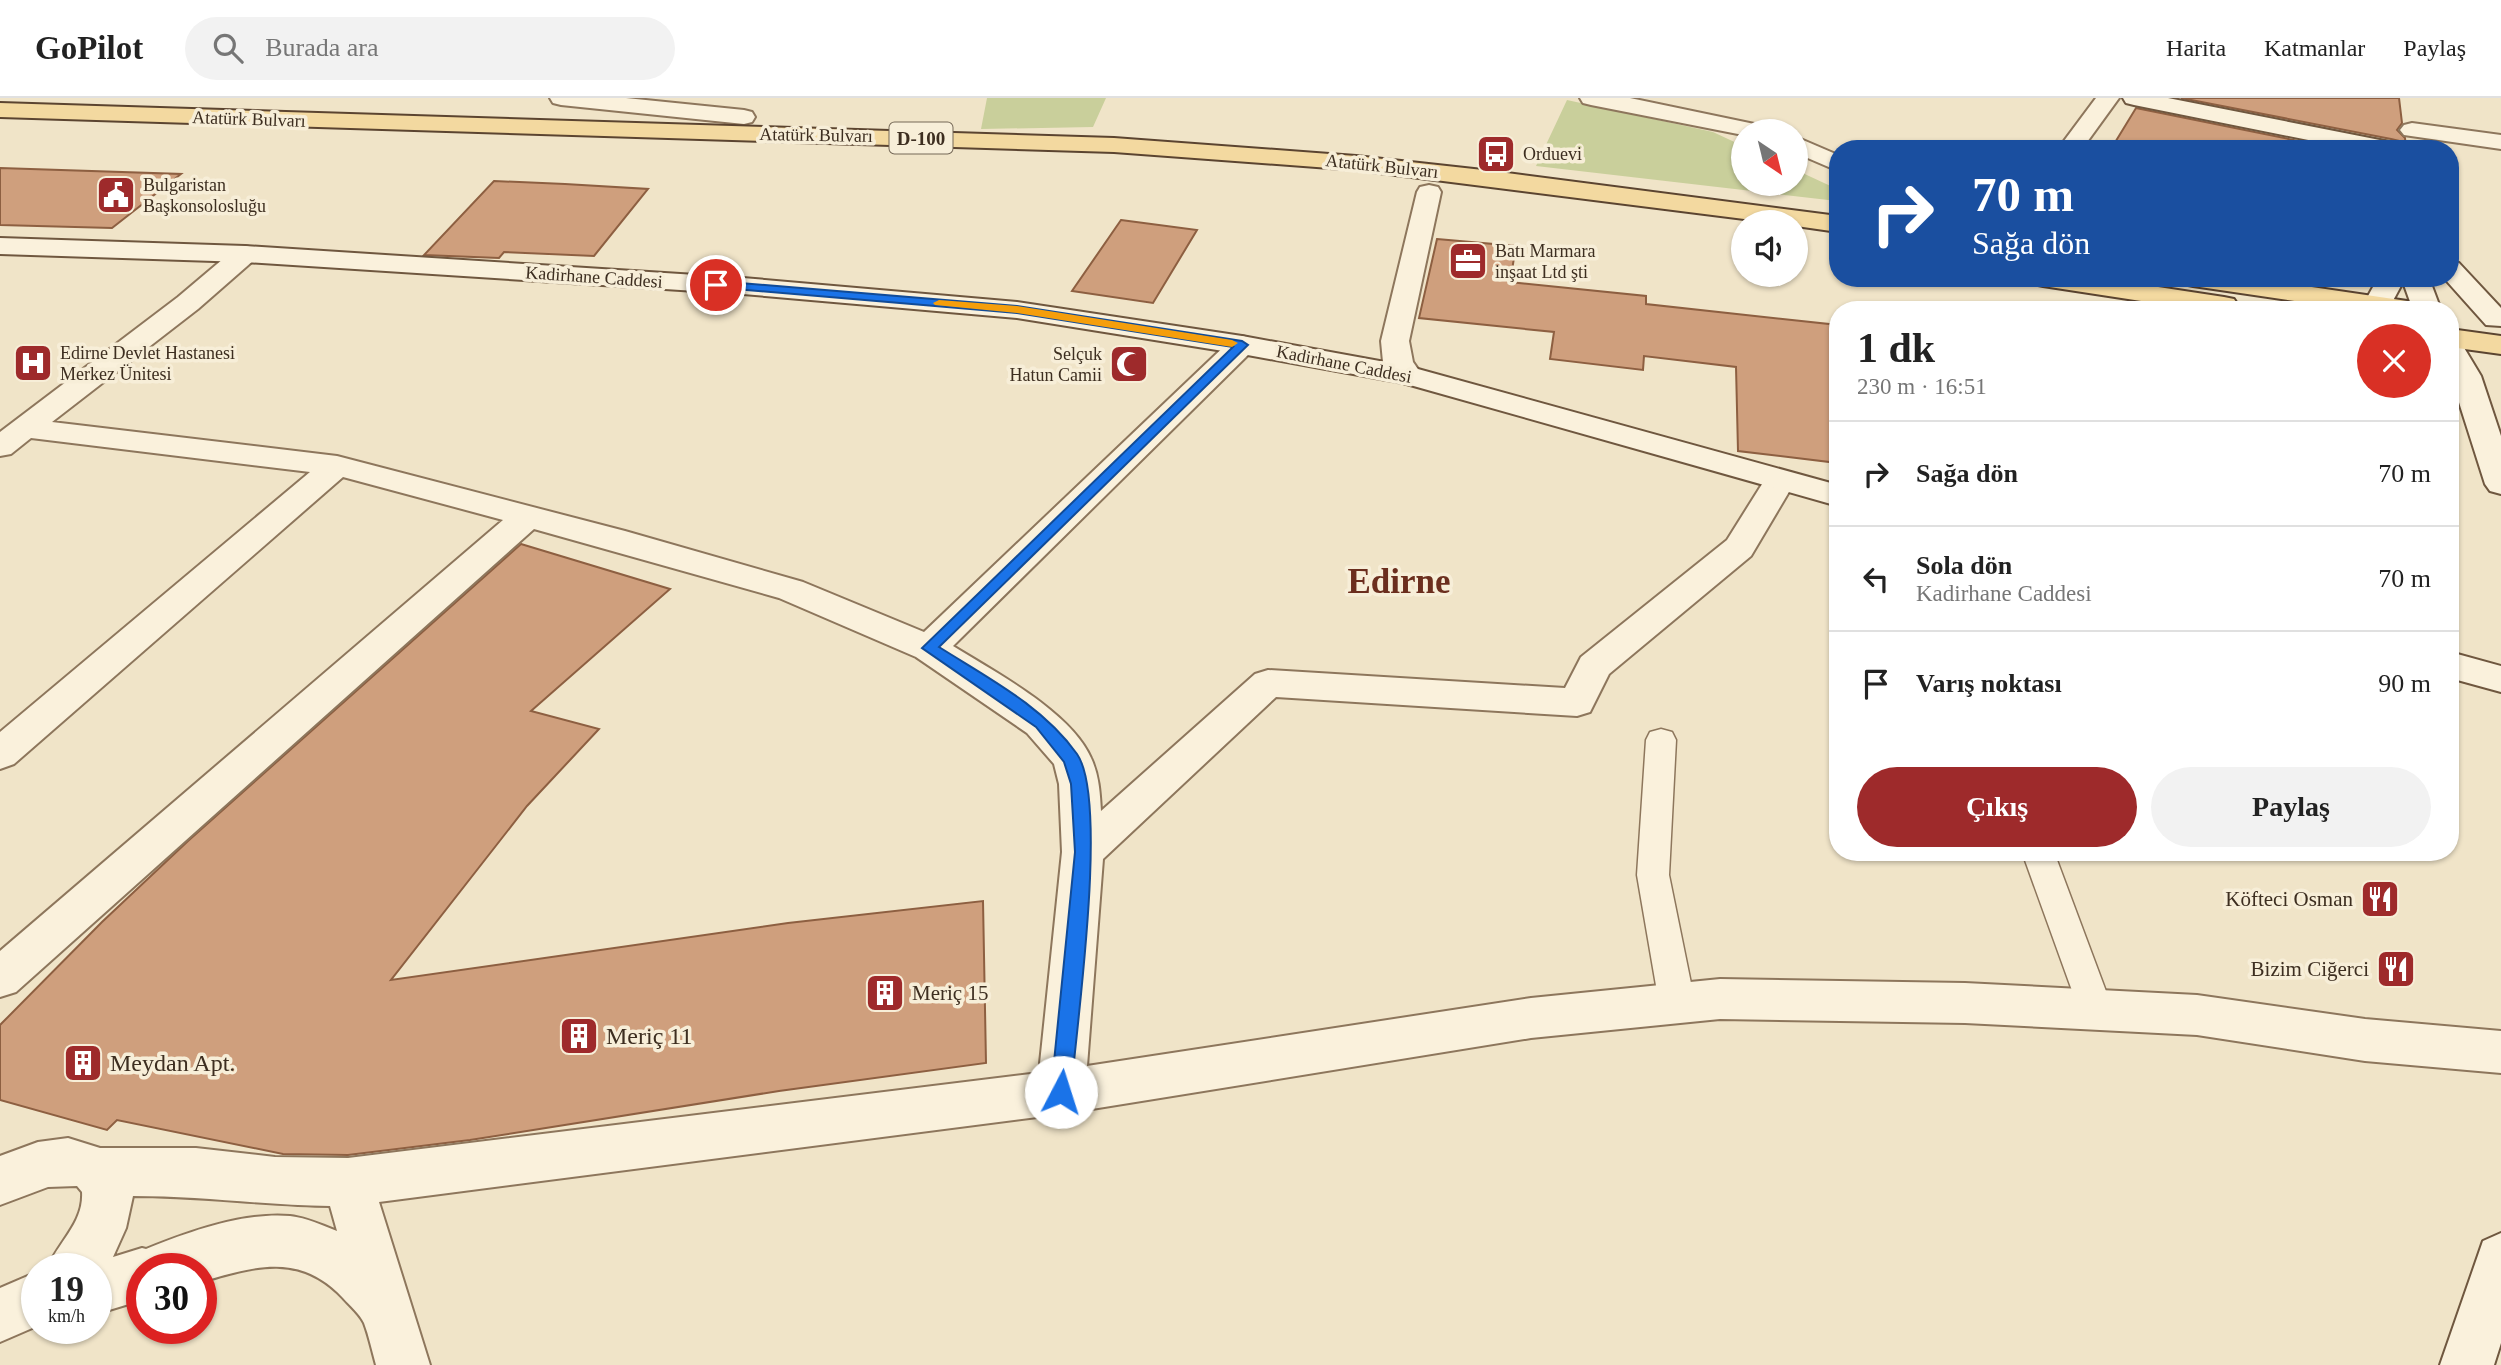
<!DOCTYPE html>
<html lang="tr">
<head>
<meta charset="utf-8">
<style>
	:root { --surface:#fff; --page:#f2f2f2; --text:#222; --muted:#767676; --line:#e0e0e0; --accent:#9e2a2b }
	body { margin:0; font-family:"Times New Roman",serif; background:var(--page); color:var(--text); height:100vh; display:flex; flex-direction:column; font-size:26px; white-space:nowrap }
	* { box-sizing:border-box; margin:0 }
	p { font-size:23px; color:var(--muted) }
	.icon { flex:none; width:38px; height:38px; fill:none; stroke:currentColor; stroke-width:2; stroke-linecap:round; stroke-linejoin:round }
	.map { position:relative; flex:1; overflow:hidden }
	.drawer { position:absolute; left:1829px; top:203px; width:630px; height:560px; display:flex; flex-direction:column; background:var(--surface); border-radius:28px; box-shadow:0 2px 5px #0004 }
	.drawer>* { flex:none }
	.top-card { position:absolute; left:1829px; top:42px; width:630px; height:147px; border-radius:28px; box-shadow:0 2px 5px #0004; background:#1a4fa0; color:#fff; overflow:hidden }
	.needle { width:46px; rotate:145deg }
	.fabs { position:absolute; left:1731px; top:21px; display:grid; gap:14px }
	.fabs a { display:grid; place-items:center; width:77px; height:77px; border-radius:50%; background:var(--surface); box-shadow:0 2px 5px #0004; font-size:35px }
	.speed { position:absolute; left:21px; top:1155px; display:flex; gap:14px; font-size:35px; font-weight:700; text-align:center }
	.speed>* { display:grid; place-content:center; width:91px; height:91px; border-radius:50%; background:var(--surface); box-shadow:0 2px 5px #0004; line-height:1 }
	.speed small { font-size:18px; font-weight:400 }
	.speed .limit { border:10px solid #d22; background:#fff; color:#111 }
	.pin { position:absolute; display:grid; place-items:center; width:60px; height:60px; color:#fff; margin:-30px; border:4px solid #fff; border-radius:50%; box-shadow:0 2px 7px #0007 }
	.me { position:absolute; width:77px; margin:-38px; rotate:5deg; stroke-linejoin:round; filter:drop-shadow(0 0 5px #0008) }
	.turn { display:flex; align-items:center; gap:24px; height:147px; padding:0 28px; font-size:32px }
	.turn .icon { width:91px; height:91px; stroke-width:2.5 }
	.turn b { display:block; font-size:49px; line-height:60px }
	.round { display:grid; place-items:center; flex:none; width:74px; height:74px; border-radius:37px; background:var(--page) }
	.overview { display:flex; align-items:center; justify-content:space-between; height:119px; padding:0 28px }
	h1 { font-size:42px; font-weight:700; line-height:52px }
	.primary-button { display:flex; gap:14px; margin-top:auto; padding:14px 28px }
	.primary-button a { flex:1; height:80px; border-radius:42px; background:var(--accent); color:#fff; font-size:28px; font-weight:700; line-height:80px; text-align:center }
	.primary-button a+a { background:var(--page); color:var(--text) }
	ul { padding:0; list-style:none }
	li { display:flex; align-items:center; gap:21px; height:105px; padding:0 28px; border-top:2px solid var(--line) }
	li div { flex:1 }
	li b { display:block; font-size:26px }
	li em { font-style:normal }
	header { display:flex; align-items:center; gap:42px; box-sizing:border-box; height:98px; padding:0 35px; background:var(--surface); border-bottom:2px solid var(--line) }
	header strong { font-size:33px }
	nav { display:flex; gap:38px; margin-inline-start:auto; font-size:24px }
	.search { width:490px; height:63px; background:var(--page); display:flex; align-items:center; gap:18px; box-sizing:border-box; padding:0 24px; border-radius:38px; color:var(--muted); font-size:26px }
	.map>svg:first-child { display:block }
</style>
</head>
<body>
<header>
<strong>GoPilot</strong>
<div class="search"><svg class="icon" aria-label="search" viewBox="0 0 24 24"><circle cx="10" cy="10" r="6"/><path d="M15 15l6 6"/></svg>Burada ara</div>
<nav><a>Harita</a><a>Katmanlar</a><a>Paylaş</a></nav>
</header>
<div class="map">
<svg width="2501" height="1267" viewBox="0 0 2501 1267">
	<rect width="100%" height="100%" fill="#f0e4c8"/>
	<!-- green -->
	<path fill="#c9cf9b" d="M987 0H1106L1093 29 981 31Z
		M1567 2 1713 34 1743 48V86H1796V72L1837 91V103L1536 68Z"/>
	<!-- building -->
	<path fill="#cf9f7d" stroke="#8d5f41" stroke-width="2" d="M2181 0H2399L2402 25 2397 32 2405 40 2406 51 2399 43 2391 41Z
		M2136 10 2338 51H2111Z
		M0 70 181 76 112 130 0 127Z
		M494 83 565 86 648 91 594 158 504 154 499 160 424 157Z
		M1121 122 1197 132 1153 205 1072 193Z
		M1437 141 1516 148 1510 184 1646 198V206L1838 227V365L1738 353 1736 269 1644 258 1643 272 1550 261 1554 234 1419 220Z
		M521 446 670 491 531 613 599 631 527 708 391 882 788 825 983 803 986 965 779 993 470 1042 348 1057 283 1056 117 1022 107 1032 0 1002V927L102 824 188 743Z"/>
	<g fill="none" stroke-linecap="round" stroke-linejoin="round">
		<!-- lane casing -->
		<g stroke="#8d765c" stroke-width="3">
			<path id="lane" d="M1661 631 1672 634 1676 642 1669 777 1695 905 1689 916 1677 920 1665 916 1659 905 1637 777 1646 642 1650 634Z
				M2022 754H2054L2113 912 2107 923 2095 927 2083 923Z"/>
		</g>
		<!-- street casing -->
		<g stroke="#8d765c" stroke-width="4">
			<path id="street" d="M550 0H626L744 12 752 14 755 19 752 24 744 26 561 7 553 5Z
				M1580 0H1630L1764 28 1768 33H1743V37L1591 7 1583 5Z
				M2096 0H2119L2082 51H2058Z
				M2412 25 2501 37V51L2404 37 2400 32 2404 27Z
				M1796 39 1838 57V73L1796 55Z
				M1429 87 1438 89 1441 94 1409 243 1413 264 1422 277 1417 283 1407 286 1397 283 1383 264 1381 243 1417 94 1420 89Z
				M245 148 254 150 258 156 254 162 198 211 52 324 337 358 625 433 803 484 924 534 1232 241 1242 238 1252 241 1256 247 1252 253 953 548C995 574 1071 614 1091 660 1099 677 1100 695 1101 713L1255 576 1268 572 1565 590 1581 559 1727 442 1769 375 1780 372 1791 375 1796 382 1751 458 1609 576 1590 614 1577 618 1276 599 1103 761 1087 968 1531 900 1720 881 1965 885 2197 897 2365 921 2501 933V975L2365 963 2197 937 1965 925 1720 921 1531 940 1061 1016 379 1104 430 1267H376C372 1253 369 1238 364 1225 360 1216 349 1207 343 1200 300 1154 255 1168 201 1184V1171H142V1202L96 1216V1171H47C58 1144 84 1125 82 1094L77 1088 48 1089 0 1107V1058L38 1044 68 1040 100 1050H196L275 1059 348 1060 1039 975 1062 754 1059 686 1054 666 1027 635 916 559 779 500 534 431 16 894 0 899V853L503 422 343 379 14 666 0 671V634L310 374 31 340 11 356 0 358V334L178 199 236 150ZM133 1098C199 1098 264 1107 330 1108L337 1133C322 1127 307 1120 290 1118 243 1114 188 1134 146 1151L142 1150 113 1159 126 1130Z
				M37 1174V1228L0 1244V1190Z"/>
		</g>
		<!-- secondary casing -->
		<g stroke="#6f573f" stroke-width="4">
			<path id="secondary" d="M2123 0H2168L2390 44 2398 46 2402 51H2353L2134 7 2126 5Z
				M0 140 245 148 743 180 1017 204 1242 238 1407 268 1838 387V408L1403 285 1242 256 1017 220 743 196 245 164 0 156Z
				M2450 163 2459 165 2501 210V228L2486 227 2444 180H2450Z
				M2378 180H2429L2441 212H2413L2403 184 2388 212H2366L2363 207Z
				M2450 240 2460 243 2481 278 2501 338V396L2490 393 2485 386 2450 276Z
				M2450 554 2501 568V594L2450 580Z
				M2501 1135V1245L2494 1267H2440L2483 1143Z"/>
		</g>
		<!-- primary casing -->
		<g stroke="#5b4430" stroke-width="4">
			<path id="primary" d="M0 5 1114 40 1356 58 1492 73 1838 118V134L1796 128V124H1768L1356 72 1114 54 0 19Z
				M2030 180H2099L2224 199 2234 201 2238 207 2235 212H2200L2043 188 2033 186Z
				M2180 180H2251L2414 204 2424 206 2428 212H2355L2193 188 2183 186Z
				M2450 231 2501 238V256L2450 249Z"/>
		</g>
		<!-- lane -->
		<use href="#lane" fill="#faf1dc" fill-rule="evenodd"/>
		<!-- street -->
		<use href="#street" fill="#faf1dc" fill-rule="evenodd"/>
		<!-- secondary -->
		<use href="#secondary" fill="#faf1dc" fill-rule="evenodd"/>
		<!-- primary -->
		<use href="#primary" fill="#f3d9a0" fill-rule="evenodd"/>
	</g>
	<!-- route -->
	<path fill="#1a73e8" stroke="#114b97" stroke-width="2" d="M716 183 1017 208 1242 243 1248 247 939 549C988 580 1043 608 1077 656 1109 702 1076 930 1071 994L1068 1000 1061 1003 1054 1000 1051 994 1075 754 1071 686 1064 664 1036 629 922 550 1233 249 1017 215 712 189 710 187Z"/>
	<!-- slow -->
	<path fill="#f59e0b" d="M939 202 1017 208 1232 242 1238 245 1232 249 1017 215 935 207 933 205Z"/>
	<!-- icons -->
	<defs>
		<g id="bus-square" transform="scale(2.0125)"><rect x="-9" y="-9" width="18" height="18" rx="4" fill="#9e2a2b" stroke="#f7eed8"/><path d="M-5-6H5V4H4V6H2V4H-2V6H-4V4H-5ZM-3.5-4V0h7V-4ZM-3.5 1.2v1.5H-2V1.2ZM2 1.2v1.5H3.5V1.2Z" fill="#fff"/></g>
		<g id="civic-square" transform="scale(2.0125)"><rect x="-9" y="-9" width="18" height="18" rx="4" fill="#9e2a2b" stroke="#f7eed8"/><path d="M-.6-6.5H3V-4.5H.6V-3L4-1V1h2V6H-6V1h2V-1L-.6-3ZM-1.2 2.5V6h2.4V2.5Z" fill="#fff"/></g>
		<g id="office-square" transform="scale(2.0125)"><rect x="-9" y="-9" width="18" height="18" rx="4" fill="#9e2a2b" stroke="#f7eed8"/><path d="M-6-3h4V-5.5h4V-3h4V5H-6ZM-1-4.5V-3h2v-1.5ZM-6 0V1H6V0Z" fill="#fff"/></g>
		<g id="hospital-square" transform="scale(2.0125)"><rect x="-9" y="-9" width="18" height="18" rx="4" fill="#9e2a2b" stroke="#f7eed8"/><path d="M-5-5h3v3.5h4V-5h3V5h-3V1.5h-4V5h-3Z" fill="#fff"/></g>
		<g id="mosque-square" transform="scale(2.0125)"><rect x="-9" y="-9" width="18" height="18" rx="4" fill="#9e2a2b" stroke="#f7eed8"/><path d="M3.5-4.9A6 6 0 1 0 3.5 4.9A5 5 0 1 1 3.5-4.9Z" fill="#fff"/></g>
		<g id="restaurant-square" transform="scale(2.0125)"><rect x="-9" y="-9" width="18" height="18" rx="4" fill="#9e2a2b" stroke="#f7eed8"/><path d="M-5-6h1v4h1v-4h1v4h1v-4h1v5L-1.5 .5V6h-2V.5L-5-1ZM5-6V6H3V1.5H1.5Q1.5-4 5-6Z" fill="#fff"/></g>
		<g id="building-square" transform="scale(2.0125)"><rect x="-9" y="-9" width="18" height="18" rx="4" fill="#9e2a2b" stroke="#f7eed8"/><path d="M-4-6H4V6H1V3H-1V6H-4ZM-2.5-4.3h1.7v1.8h-1.7ZM.8-4.3h1.7v1.8H.8ZM-2.5-1h1.7V.8h-1.7ZM.8-1h1.7V.8H.8Z" fill="#fff"/></g>
	</defs>
	<g fill-rule="evenodd">
		<use href="#bus-square" x="1496" y="56"/>
		<use href="#civic-square" x="116" y="97"/>
		<use href="#office-square" x="1468" y="163"/>
		<use href="#hospital-square" x="33" y="265"/>
		<use href="#mosque-square" x="1129" y="266"/>
		<use href="#restaurant-square" x="2380" y="801"/>
		<use href="#restaurant-square" x="2396" y="871"/>
		<use href="#building-square" x="885" y="895"/>
		<use href="#building-square" x="579" y="938"/>
		<use href="#building-square" x="83" y="965"/>
	</g>
	<g text-anchor="middle" stroke-width="7" stroke-linejoin="round" paint-order="stroke">
		<!-- far-street labels -->
		<g font-size="18" fill="#3d2e20" stroke="#f7eed8">
			<text transform="translate(249 21) rotate(2)" y="6">Atatürk Bulvarı</text>
			<text transform="translate(816 37) rotate(1)" y="6">Atatürk Bulvarı</text>
			<text transform="translate(1382 68) rotate(6)" y="6">Atatürk Bulvarı</text>
			<text transform="translate(594 179) rotate(4)" y="6">Kadirhane Caddesi</text>
			<text transform="translate(1344 266) rotate(11)" y="6">Kadirhane Caddesi</text>
		</g>
		<!-- far-poi labels -->
		<g font-size="18" fill="#3d2e20" stroke="#f7eed8" text-anchor="start">
			<text x="1523" y="62">Orduevi</text>
			<text x="143" y="93">Bulgaristan<tspan x="143" dy="21">Başkonsolosluğu</tspan></text>
			<text x="1495" y="159">Batı Marmara<tspan x="1495" dy="21">inşaat Ltd şti</tspan></text>
			<text x="60" y="261">Edirne Devlet Hastanesi<tspan x="60" dy="21">Merkez Ünitesi</tspan></text>
			<text x="1102" y="262" text-anchor="end">Selçuk<tspan x="1102" dy="21">Hatun Camii</tspan></text>
		</g>
		<!-- shield labels -->
		<rect fill="#f7eed8" stroke="#756857" stroke-width="2" x="889.5" y="24.5" width="63" height="31" rx="5"/>
		<g font-size="19" font-weight="bold" fill="#3d2e20">
			<text x="921" y="47">D-100</text>
		</g>
		<!-- poi labels -->
		<g font-size="21" fill="#3d2e20" stroke="#f7eed8" text-anchor="end">
			<text x="2353" y="808">Köfteci Osman</text>
			<text x="2369" y="878">Bizim Ciğerci</text>
			<text x="912" y="902" text-anchor="start">Meriç 15</text>
		</g>
		<!-- near-poi labels -->
		<g font-size="24" fill="#3d2e20" stroke="#f7eed8" text-anchor="start">
			<text x="606" y="946">Meriç 11</text>
			<text x="110" y="973">Meydan Apt.</text>
		</g>
		<!-- town labels -->
		<g font-size="35" font-weight="bold" fill="#6b2e1e" stroke="#f7eed8">
			<text x="1399" y="495">Edirne</text>
		</g>
	</g>
</svg>
<div class="fabs">
<a><svg class="needle" viewBox="-14 -14 28 28"><path d="M0-13l5 13h-10z" fill="#e53935"/><path d="M0 13l5-13h-10z" fill="#767676"/></svg></a>
<a><svg class="icon" aria-label="sound" viewBox="0 0 24 24"><path d="M4 9h4l5-4v14l-5-4H4zM17 9q2 3 0 6"/></svg></a>
</div>
<div class="speed"><div>19<small>km/h</small></div><div class="limit">30</div></div>
<div class="pin" style="left:716px;top:187px;background:#d93025"><svg class="icon" aria-label="arrive" viewBox="0 0 24 24"><path d="M6 21V4h12l-3 4 3 4H6"/></svg></div>
<svg class="me" style="left:1061px;top:994px" viewBox="-20 -20 40 40"><circle r="19" fill="#fff"/><path d="M0-13L10 11 0 6-10 11z" fill="#1a73e8"/></svg>
<div class="top-card">
<div class="turn"><svg class="icon" aria-label="right" viewBox="0 0 24 24"><path d="M7 20v-9h11M14 6l5 5-5 5"/></svg><div><b>70 m</b>Sağa dön</div></div>
</div>
<section class="drawer">
<div class="overview"><div><h1>1 dk</h1><p>230 m · 16:51</p></div><a class="round" style="background:#d93025;color:#fff"><svg class="icon" aria-label="close" viewBox="0 0 24 24"><path d="M6 6l12 12M18 6L6 18"/></svg></a></div>
<ul>
<li><svg class="icon" aria-label="right" viewBox="0 0 24 24"><path d="M7 20v-9h11M14 6l5 5-5 5"/></svg><div><b>Sağa dön</b></div><em>70 m</em></li>
<li><svg class="icon" aria-label="left" viewBox="0 0 24 24"><path d="M17 20v-9H6M10 6l-5 5 5 5"/></svg><div><b>Sola dön</b><p>Kadirhane Caddesi</p></div><em>70 m</em></li>
<li><svg class="icon" aria-label="arrive" viewBox="0 0 24 24"><path d="M6 21V4h12l-3 4 3 4H6"/></svg><div><b>Varış noktası</b></div><em>90 m</em></li>
</ul>
<div class="primary-button"><a>Çıkış</a><a>Paylaş</a></div>
</section>
</div>
</body>
</html>
